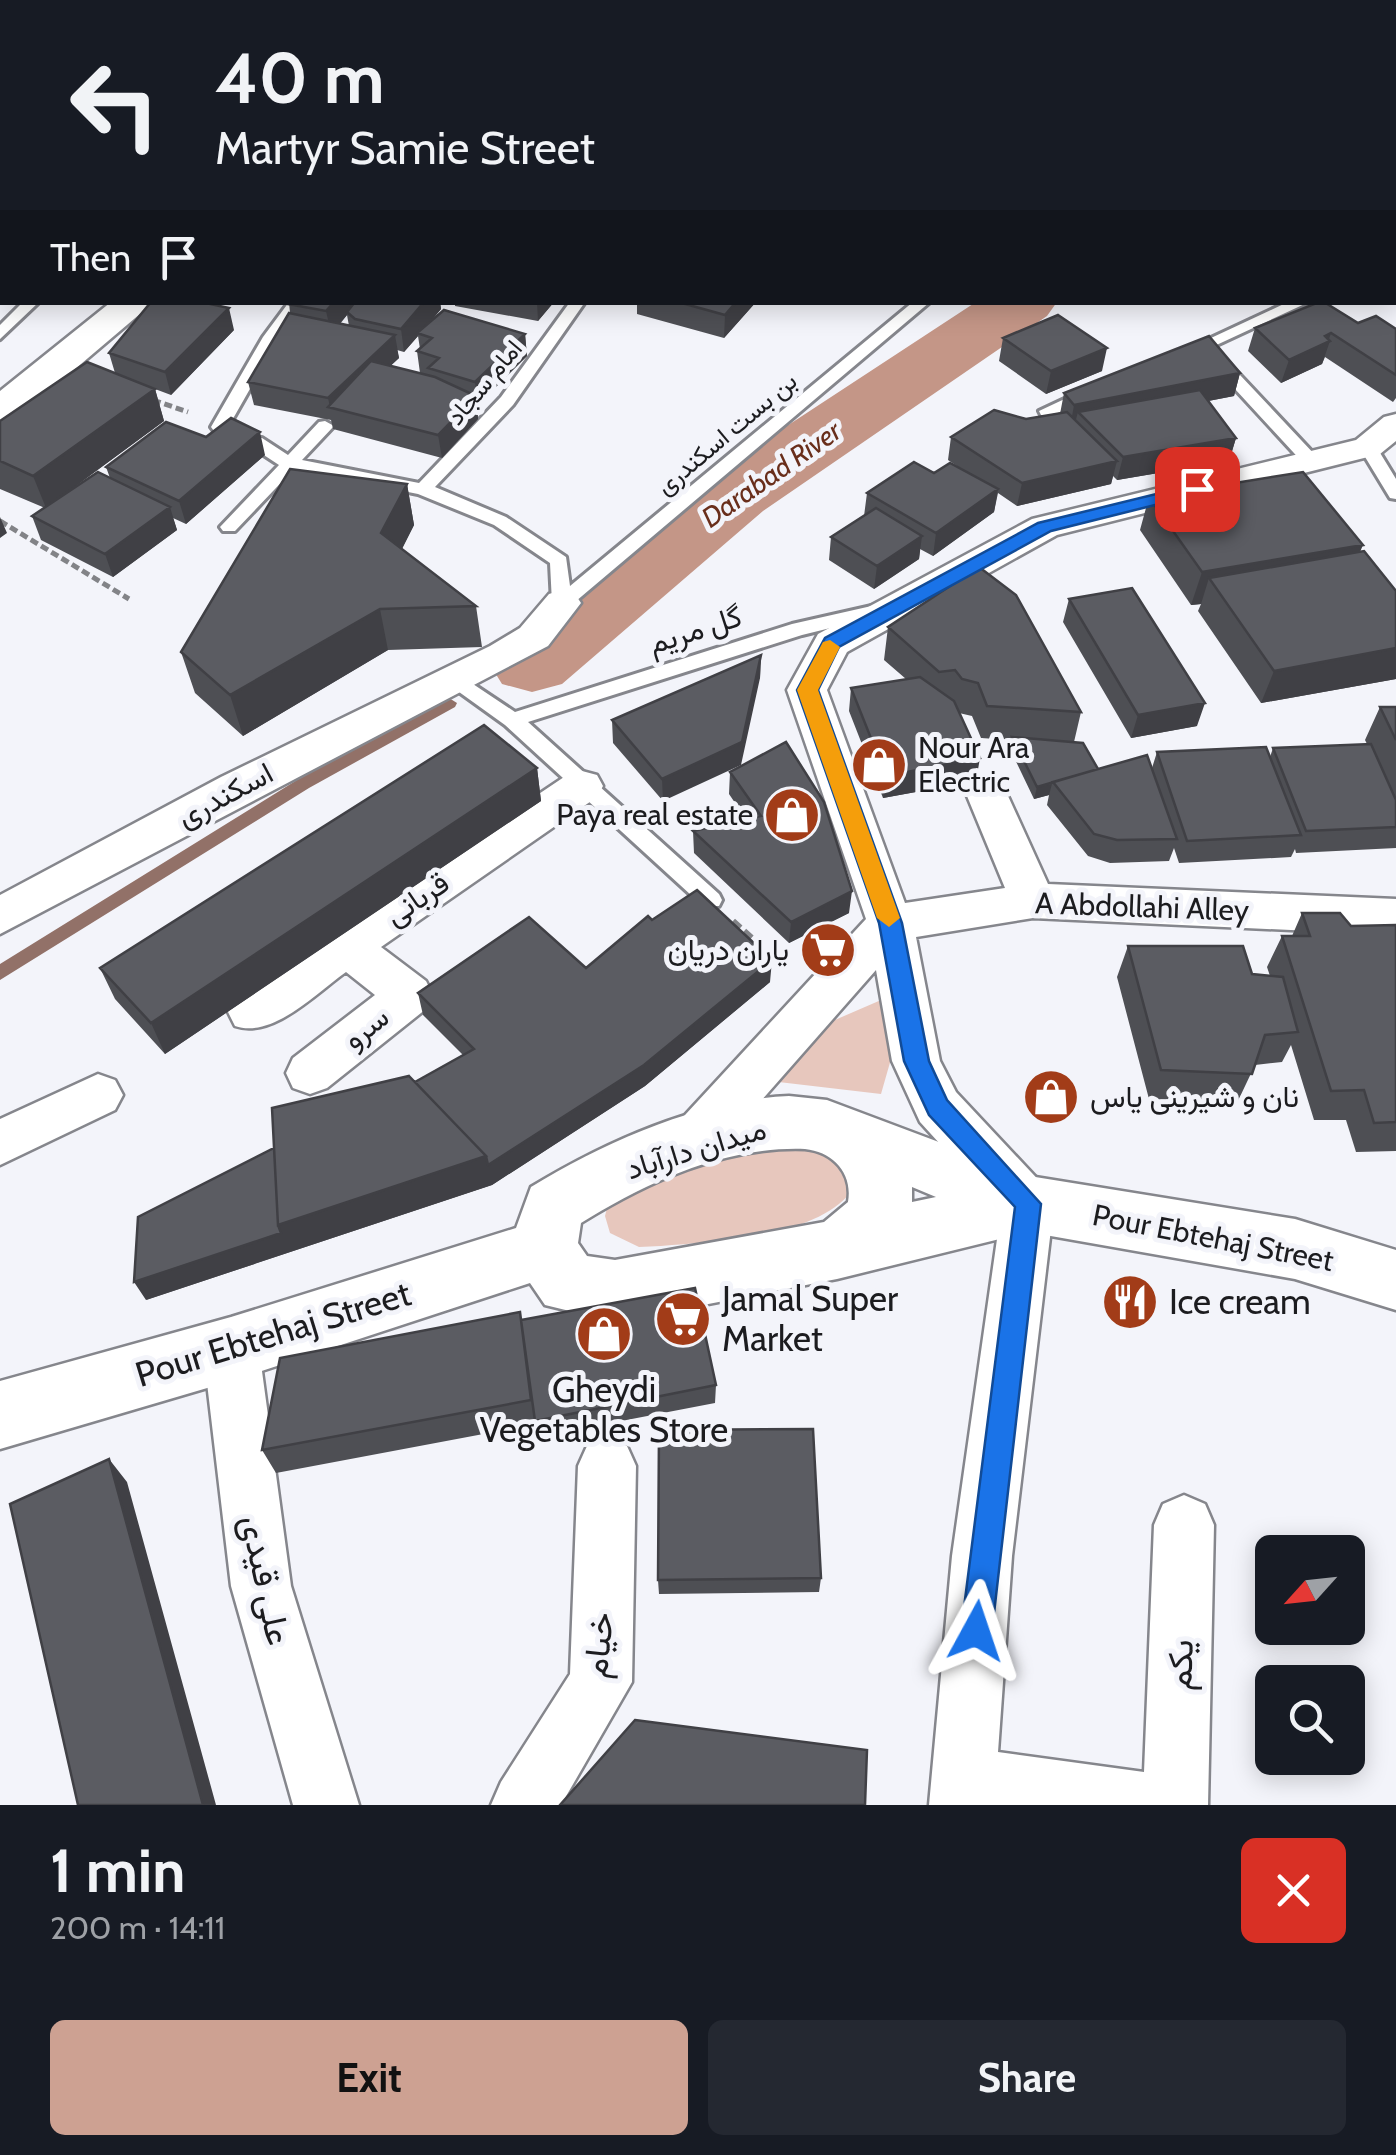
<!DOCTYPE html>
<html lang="en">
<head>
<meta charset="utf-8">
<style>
	:root { --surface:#171b24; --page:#242831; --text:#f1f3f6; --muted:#9ea1a6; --accent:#cda192 }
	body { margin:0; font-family:Cabin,Vazirmatn,sans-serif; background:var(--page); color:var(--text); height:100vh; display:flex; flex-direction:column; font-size:38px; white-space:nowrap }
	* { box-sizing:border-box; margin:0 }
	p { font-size:32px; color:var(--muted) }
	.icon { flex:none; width:55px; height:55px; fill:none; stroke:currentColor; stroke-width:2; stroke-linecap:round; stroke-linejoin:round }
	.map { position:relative; height:1805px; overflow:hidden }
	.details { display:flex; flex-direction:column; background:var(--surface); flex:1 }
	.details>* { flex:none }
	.banner { position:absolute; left:0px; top:0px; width:1398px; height:305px; box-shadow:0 5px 25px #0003; background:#171b24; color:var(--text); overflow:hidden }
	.needle { width:65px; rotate:243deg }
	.fabs { position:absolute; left:1255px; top:1535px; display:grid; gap:20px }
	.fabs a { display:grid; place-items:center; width:110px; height:110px; border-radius:15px; background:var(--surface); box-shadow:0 5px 25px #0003; font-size:50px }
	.pin { position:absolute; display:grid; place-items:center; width:85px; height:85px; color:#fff; margin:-42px; border-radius:20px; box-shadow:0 5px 15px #0006 }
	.me { position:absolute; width:110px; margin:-55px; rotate:5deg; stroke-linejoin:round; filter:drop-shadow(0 0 8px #0008) }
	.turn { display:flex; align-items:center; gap:35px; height:210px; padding:0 50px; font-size:45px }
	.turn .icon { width:130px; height:130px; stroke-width:2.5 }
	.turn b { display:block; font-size:70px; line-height:85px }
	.then { display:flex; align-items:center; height:95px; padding:0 50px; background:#0003; gap:20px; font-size:38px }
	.round { display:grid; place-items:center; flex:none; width:105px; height:105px; border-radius:15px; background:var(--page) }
	.overview { display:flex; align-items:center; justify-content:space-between; height:170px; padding:0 50px }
	h1 { font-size:60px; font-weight:700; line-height:75px }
	.button { display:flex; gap:20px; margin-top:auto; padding:20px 50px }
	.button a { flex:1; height:115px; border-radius:15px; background:var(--accent); color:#111; font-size:40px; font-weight:700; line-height:115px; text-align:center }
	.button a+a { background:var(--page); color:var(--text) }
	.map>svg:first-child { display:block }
</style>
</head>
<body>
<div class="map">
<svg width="1396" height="1805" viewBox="0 0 1396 1805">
	<rect width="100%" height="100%" fill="#f3f4fa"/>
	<!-- green -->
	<path fill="#e7c7bd" d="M888 997 893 1052 881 1094 770 1081 821 1026Z
		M809 1139 846 1169 851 1192C814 1238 717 1241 661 1246L639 1247 610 1233 605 1216 609 1200C674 1170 739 1149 809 1139Z"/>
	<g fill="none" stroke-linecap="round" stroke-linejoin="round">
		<!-- stream -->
		<path fill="#927168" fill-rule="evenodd" d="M449 698 457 703 455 707 309 788 0 980V964L297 780Z"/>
		<!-- river -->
		<path fill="#c49687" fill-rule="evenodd" d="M1396 59V94H1395V59Z
			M976 302H1057L1047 316 763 511 562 684 532 692 502 684 489 663 502 642 709 477Z"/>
		<!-- service casing -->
		<g stroke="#85868c" stroke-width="6">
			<path id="service" d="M23 302H39L0 339V325Z
				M289 302H304L279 338 226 431H214L211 427 263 337Z
				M570 302H585L513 405 435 487 506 517 566 557 570 586 913 302H930L569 607H555L552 603 550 563 494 525 418 494 294 469 235 531H223L220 527 279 465 250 446V438H262L288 455 319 422 325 421 334 426 302 460 419 483 501 397Z
				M1288 302H1309L1210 348 1196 345Z
				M1218 356 1224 358 1317 457V465H1305L1212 364 1210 361Z
				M1088 388 1096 393 1094 397 1053 415H1041L1039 411Z
				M1368 442 1374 443 1396 479V499L1390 498 1359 447Z
				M876 605 886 611 883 615 802 635 528 722 719 894 722 900 719 906H703L505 725 441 679 451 672 458 674 515 712 792 624Z"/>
		</g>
		<!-- minor casing -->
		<g stroke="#85868c" stroke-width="5">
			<path id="minor" d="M1395 85H1396V101H1395Z
				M1396 414V441L1380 454 1057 535 847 652 827 690 905 903 1005 888 967 796 973 785 988 780 1003 785 1048 884 1396 899V935L1033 918 916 937 940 1061 956 1092 1046 1188 1054 1204 1012 1556 998 1752 1144 1772 1154 1525 1163 1504 1184 1495 1205 1504 1214 1525 1208 1805H929L952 1556 1001 1211 920 1122 892 1061 876 970 709 1160 691 1166 673 1160 666 1144 673 1128 866 919 787 690 818 634 1032 519 1356 440 1384 417Z
				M562 590 575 594 581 603 548 646 0 934V895L221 777 490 646 520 628 549 594Z
				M582 771 597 775 603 786 597 797 381 947 426 981 433 995 426 1009 327 1088 310 1094 293 1088 286 1073 293 1058 375 995 346 972C316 993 273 1039 235 1026L228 1012 235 998 567 775Z
				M98 1074 115 1080 123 1095 115 1110 0 1165V1119Z
				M231 1323 251 1330 259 1349 291 1586 359 1805H293L231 1586 203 1349 211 1330Z
				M607 1437 627 1446 636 1466 632 1682 561 1805H491L501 1782 570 1674 578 1466 587 1446Z"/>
		</g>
		<!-- secondary casing -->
		<g stroke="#85868c" stroke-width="5">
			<path id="secondary" d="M111 302H154L15 420 0 423V391Z
				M789 1096 827 1100 1029 1176 1295 1219 1396 1250V1310L1295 1279 1028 1232 837 1279 615 1322 545 1305 530 1283 231 1381 0 1449V1381L231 1317 516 1228 531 1187C607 1141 699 1100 789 1096ZM805 1149C833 1152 853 1173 848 1202L824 1222 615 1260 587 1256 578 1243 581 1223C647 1182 725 1146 805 1149ZM912 1187 936 1197 912 1202Z"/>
		</g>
		<!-- path-far1 -->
		<path stroke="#828387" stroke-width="5" stroke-dasharray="8 4" stroke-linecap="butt" d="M153 400 188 412
			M0 521 129 599"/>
		<!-- path -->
		<path stroke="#828387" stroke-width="6" stroke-dasharray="10 5" stroke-linecap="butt" d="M733 921 762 947"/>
		<!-- service -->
		<use href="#service" fill="#fff" fill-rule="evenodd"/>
		<!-- minor -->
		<use href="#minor" fill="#fff" fill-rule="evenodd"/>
		<!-- secondary -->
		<use href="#secondary" fill="#fff" fill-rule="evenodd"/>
	</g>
	<!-- wall -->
	<path fill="#4e4f54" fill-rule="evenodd" d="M545 0H656L654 2H565Z
		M761 0H811L809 2H782Z
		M860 0H1032L1031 2H860Z
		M289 302H440L441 309 430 322 525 334 527 356 477 405 478 419 442 458 333 429 331 420 254 405 248 382 290 313ZM347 315 349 326 340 324ZM418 336 420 349 417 351 420 373 390 366 399 358 397 350 404 352Z
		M455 302H554L538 321 455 306Z
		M637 302H756L724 338 637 314Z
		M1358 323 1396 329V398L1393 402 1325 357 1322 364 1281 383 1248 351 1255 328Z
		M234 330 171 395 155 389 164 421 66 493 110 478 106 467 206 437 265 455 186 524 173 518 177 530 113 577 41 540 32 516 45 508 0 489V421L115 373 109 353Z
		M1003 338 1102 371 1046 394 999 361Z
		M1240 373 1234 396 1208 401 1236 438 1229 461 1117 480 1113 476 1111 484 1017 506 998 493 994 512 933 556 920 549 919 559 874 589 829 560 831 537 864 516 867 493 957 466 948 460 951 437 1026 419 1060 414 1064 393Z
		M407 484 414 525 402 549 476 606 482 647 388 650 243 736 195 693 181 652Z
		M1149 497 1360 552 1396 591V679L1261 703 1198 611 1201 604 1191 605 1140 530Z
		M1069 599 1197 726 1131 738 1063 622Z
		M888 627 1081 712 1074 742 1098 769 1152 768 1157 752 1270 757 1273 748 1367 744 1365 740 1380 707H1396V848L1296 853 1295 849 1291 857 1179 863 1174 848 1169 861 1110 863 1088 856 1047 805 1049 795 1034 799 1010 749 1011 740 981 738 972 716 959 713 976 781 883 798 849 711 851 688 906 679 884 660Z
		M761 655 760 678 663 801 613 743 612 720Z
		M537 768 541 801 165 1054 115 999 100 968Z
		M730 772 849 913 789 943 694 853 693 831 746 819 729 794Z
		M1302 913 1351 926 1396 925V1151L1356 1152 1346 1120H1314L1291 1045 1282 1062 1255 1065 1237 1103 1149 1099 1117 977 1128 946 1252 974 1270 976 1267 967 1282 936H1292Z
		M652 920 770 982 645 1086 492 1185 146 1300 415 1082 463 1055 423 1015 418 993 586 968Z
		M521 1321 716 1385 715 1403 538 1437 536 1424 276 1473 262 1450Z
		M821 1578 819 1592 659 1594 658 1580Z"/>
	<!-- shaded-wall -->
	<path fill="#404045" d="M263 0H286V2H260Z
		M1301 0H1317L1316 2H1300Z
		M2 260V289L0 291V262Z
		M334 302H359L347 312V315L331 333 326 311Z
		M424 302H440L441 309 420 334 417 333 418 336 404 352 401 329Z
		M537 302H554L538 321Z
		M736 302H756L724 338 725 315Z
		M229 308 234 330 171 395 165 372Z
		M1331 333 1328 342 1330 341 1322 364 1281 383 1289 360Z
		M525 334 527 356 478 405 475 382Z
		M395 335 399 358 344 410 330 407 328 398Z
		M1107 348 1102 371 1046 394 1051 371Z
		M1240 373 1234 396 1090 424 1078 412 1074 427 1070 428 1074 405Z
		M155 389 164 421 46 508 33 476Z
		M476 396 478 419 442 458 438 435Z
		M260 432 265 455 186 524 179 501Z
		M1236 438 1229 461 1117 480 1123 457Z
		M1117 461 1111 484 1017 506 1022 483Z
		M407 484 414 525 389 574 381 533Z
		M998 489 994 512 933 556 936 533Z
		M170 507 177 530 113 577 105 554Z
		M0 517 7 533 0 538Z
		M922 536 919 559 874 589 877 566Z
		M1363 545 1349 578H1209L1201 604 1191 605 1202 572Z
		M380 609 388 650 243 736 230 695Z
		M1396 648V679L1261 703 1274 671Z
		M761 655 760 678 741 765 663 801 662 779Z
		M1205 703 1197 726 1131 738 1138 715Z
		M980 758 976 781 883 798 886 776Z
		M537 768 541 801 165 1054 151 1023Z
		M1052 784 1049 795 1034 799 1037 787Z
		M852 891 849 913 789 943 791 922Z
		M772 960 770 982 645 1086 492 1185 146 1300 134 1282 278 1225Z
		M109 1459 127 1482 216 1805H203Z"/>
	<!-- building -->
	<path fill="#5b5c62" stroke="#404045" stroke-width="2.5" d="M190 0H263L260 2H188Z
		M394 0H433L430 2H391Z
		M445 0H467L477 2H442Z
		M954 0H1027L1026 2H974Z
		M1047 0H1064L1080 2H1045Z
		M1183 0H1301L1300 2H1182Z
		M0 224 2 225V260L0 262Z
		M151 302H201L229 308 165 372 109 353Z
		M289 302H334L326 311 288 304Z
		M355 302H424L401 329 355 319 347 312Z
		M678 302H736L725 315Z
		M1319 302H1324L1358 323 1376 316 1396 329V375L1331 333 1325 336 1330 341 1289 360 1255 328Z
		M444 310 525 334 475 382 428 368 439 358 417 351 432 338 417 333Z
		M289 313 395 335 328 398 248 382Z
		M1058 315 1107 348 1051 371 1003 338Z
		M1209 336 1240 373 1074 405 1064 393Z
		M371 361 435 377 476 396 438 435 328 407Z
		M87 362 155 389 33 476 0 461V421Z
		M1200 390 1236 438 1123 457 1078 412Z
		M994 410 1026 419 1067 412 1117 461 1022 483 951 437Z
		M231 418 260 432 179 501 106 467 166 422 206 437Z
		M914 462 934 473 950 463 998 489 936 533 867 493Z
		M290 469 407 484 381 533 476 606 380 609 230 695 181 652Z
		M98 472 170 507 105 554 32 516Z
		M1303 472 1363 545 1202 572 1149 497Z
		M876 508 922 536 877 566 831 537Z
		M1364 551 1396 591V648L1274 671 1209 578Z
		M979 567 1016 595 1081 712 987 706 978 683 962 679 955 670 939 672 888 627Z
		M1132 588 1205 703 1138 715 1069 599Z
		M761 655 742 742 662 779 612 720Z
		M920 677 954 701 980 758 886 776 851 688Z
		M1380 707H1396V740Z
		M484 725 537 768 151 1023 100 968Z
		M1012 737 1083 743 1098 769 1037 787Z
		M786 742 824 802 852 891 791 922 693 831 761 816 730 772Z
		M1371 744 1396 800V827L1306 831 1273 748Z
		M1266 747 1301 835 1187 841 1157 752Z
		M1147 755 1177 839 1117 840 1094 834 1053 782Z
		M697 890 772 960 644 1065 488 1165 486 1156 415 1082 474 1049 418 993 529 917 586 968 648 916 652 920Z
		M1302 913H1340L1351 926 1396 925V1122L1374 1123 1364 1090 1331 1091 1282 936H1310Z
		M1128 946H1243L1252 974 1283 977 1298 1032 1265 1035 1252 1074 1161 1070Z
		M409 1076 486 1156 278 1225 272 1108Z
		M274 1148 278 1225 281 1233 134 1282 138 1217Z
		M695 1288 716 1385 535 1421 521 1320Z
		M520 1312 531 1400 262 1450 280 1358Z
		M813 1429 821 1578 658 1580 659 1430Z
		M109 1459 203 1805H78L10 1504Z
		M635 1720 867 1750 865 1805H560Z"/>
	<!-- route -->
	<path fill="#1a73e8" stroke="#114b97" stroke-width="2.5" d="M1197 484 1203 485V493L1051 531 839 647 818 690 902 923 929 1061 947 1100 1041 1204 992 1631 987 1642 976 1646 965 1642 961 1631 1015 1207 929 1115 904 1061 879 923 797 690 825 638 1038 523Z"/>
	<!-- slow -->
	<path fill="#f59e0b" d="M830 640 840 647 818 690 900 918 889 927 877 918 797 690 823 642Z"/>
	<!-- icons -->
	<defs>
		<g id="shop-disc" transform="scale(2.875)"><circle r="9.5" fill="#a23c18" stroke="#f3f4fa"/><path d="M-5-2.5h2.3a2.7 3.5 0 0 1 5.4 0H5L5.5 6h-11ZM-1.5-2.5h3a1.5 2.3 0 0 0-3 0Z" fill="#fff"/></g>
		<g id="supermarket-disc" transform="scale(2.875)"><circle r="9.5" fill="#a23c18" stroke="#f3f4fa"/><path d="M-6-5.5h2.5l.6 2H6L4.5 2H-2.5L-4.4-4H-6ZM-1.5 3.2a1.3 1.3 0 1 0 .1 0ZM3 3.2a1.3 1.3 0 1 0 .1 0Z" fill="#fff"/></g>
		<g id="restaurant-disc" transform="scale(2.875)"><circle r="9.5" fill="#a23c18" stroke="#f3f4fa"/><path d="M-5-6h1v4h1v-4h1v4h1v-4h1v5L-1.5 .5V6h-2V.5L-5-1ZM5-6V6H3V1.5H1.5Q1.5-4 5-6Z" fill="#fff"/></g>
	</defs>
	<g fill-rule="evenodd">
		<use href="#shop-disc" x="879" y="765"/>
		<use href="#shop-disc" x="792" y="815"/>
		<use href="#supermarket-disc" x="828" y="950"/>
		<use href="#shop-disc" x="1051" y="1097"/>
		<use href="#restaurant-disc" x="1130" y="1302"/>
		<use href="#supermarket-disc" x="683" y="1319"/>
		<use href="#shop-disc" x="604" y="1334"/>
	</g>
	<g text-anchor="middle" stroke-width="10" stroke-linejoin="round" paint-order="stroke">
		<!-- far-street labels -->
		<g font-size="25" fill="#1c1c1f" stroke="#f3f4fa">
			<text transform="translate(484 382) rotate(-50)" y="9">امام سجاد</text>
			<text transform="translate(726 433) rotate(-40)" y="9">بن بست اسکندری</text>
		</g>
		<!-- far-water labels -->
		<g font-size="28" font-style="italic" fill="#692e1b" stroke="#f3f4fa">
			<text transform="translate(771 474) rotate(-35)" y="10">Darabad River</text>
		</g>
		<!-- street labels -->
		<g font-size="30" fill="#1c1c1f" stroke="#f3f4fa">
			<text transform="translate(695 630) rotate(-18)" y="10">گل مریم</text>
			<text transform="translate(225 795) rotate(-28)" y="10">اسکندری</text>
			<text transform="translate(417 899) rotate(-34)" y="10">قربانی</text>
			<text transform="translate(1142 907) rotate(2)" y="10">A Abdollahi Alley</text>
			<text transform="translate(366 1028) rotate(-38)" y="10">سرو</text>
			<text transform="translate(696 1149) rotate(-17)" y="10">میدان دارآباد</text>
			<text transform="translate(1213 1238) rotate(11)" y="10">Pour Ebtehaj Street</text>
		</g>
		<!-- poi labels -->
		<g font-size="30" fill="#1c1c1f" stroke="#f3f4fa" text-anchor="start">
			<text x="918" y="758">Nour Ara<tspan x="918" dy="34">Electric</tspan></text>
			<text x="753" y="825" text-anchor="end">Paya real estate</text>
			<text x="789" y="960" text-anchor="end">یاران دریان</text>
			<text x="1090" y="1107">نان و شیرینی یاس</text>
		</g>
		<!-- near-poi labels -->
		<g font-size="35" fill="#1c1c1f" stroke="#f3f4fa" text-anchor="start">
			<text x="722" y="1311">Jamal Super<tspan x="722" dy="40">Market</tspan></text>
			<text x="1169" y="1314">Ice cream</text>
			<text x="604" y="1402" text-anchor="middle">Gheydi<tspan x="604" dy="40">Vegetables Store</tspan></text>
		</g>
		<!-- near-street labels -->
		<g font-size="35" fill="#1c1c1f" stroke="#f3f4fa">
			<text transform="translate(273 1334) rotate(-17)" y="12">Pour Ebtehaj Street</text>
			<text transform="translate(266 1580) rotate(78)" y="12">علی قیدی</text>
			<text transform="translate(598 1645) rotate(-84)" y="12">خیام</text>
			<text transform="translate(1180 1665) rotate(-88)" y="12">یکم</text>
		</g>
	</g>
</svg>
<div class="fabs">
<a><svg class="needle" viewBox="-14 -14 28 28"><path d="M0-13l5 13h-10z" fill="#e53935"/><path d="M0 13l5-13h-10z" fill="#9ea1a6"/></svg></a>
<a><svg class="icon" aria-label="search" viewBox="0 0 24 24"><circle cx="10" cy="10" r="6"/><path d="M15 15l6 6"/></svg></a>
</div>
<div class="pin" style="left:1197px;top:489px;background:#d93025"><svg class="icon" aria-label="arrive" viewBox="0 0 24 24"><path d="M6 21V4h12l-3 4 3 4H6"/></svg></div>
<svg class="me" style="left:976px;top:1631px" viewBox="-20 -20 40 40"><path d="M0-17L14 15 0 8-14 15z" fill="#1a73e8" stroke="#fff" stroke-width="4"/></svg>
<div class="banner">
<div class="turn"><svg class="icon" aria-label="left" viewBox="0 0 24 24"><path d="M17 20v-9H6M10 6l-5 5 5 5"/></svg><div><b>40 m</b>Martyr Samie Street</div></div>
<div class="then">Then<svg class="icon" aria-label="arrive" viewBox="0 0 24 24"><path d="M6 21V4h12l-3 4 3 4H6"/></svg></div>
</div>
</div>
<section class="details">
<div class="overview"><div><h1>1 min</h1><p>200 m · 14:11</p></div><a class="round" style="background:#d93025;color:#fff"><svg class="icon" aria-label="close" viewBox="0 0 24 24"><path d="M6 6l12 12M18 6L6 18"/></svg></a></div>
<div class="button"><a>Exit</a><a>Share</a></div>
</section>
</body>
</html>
